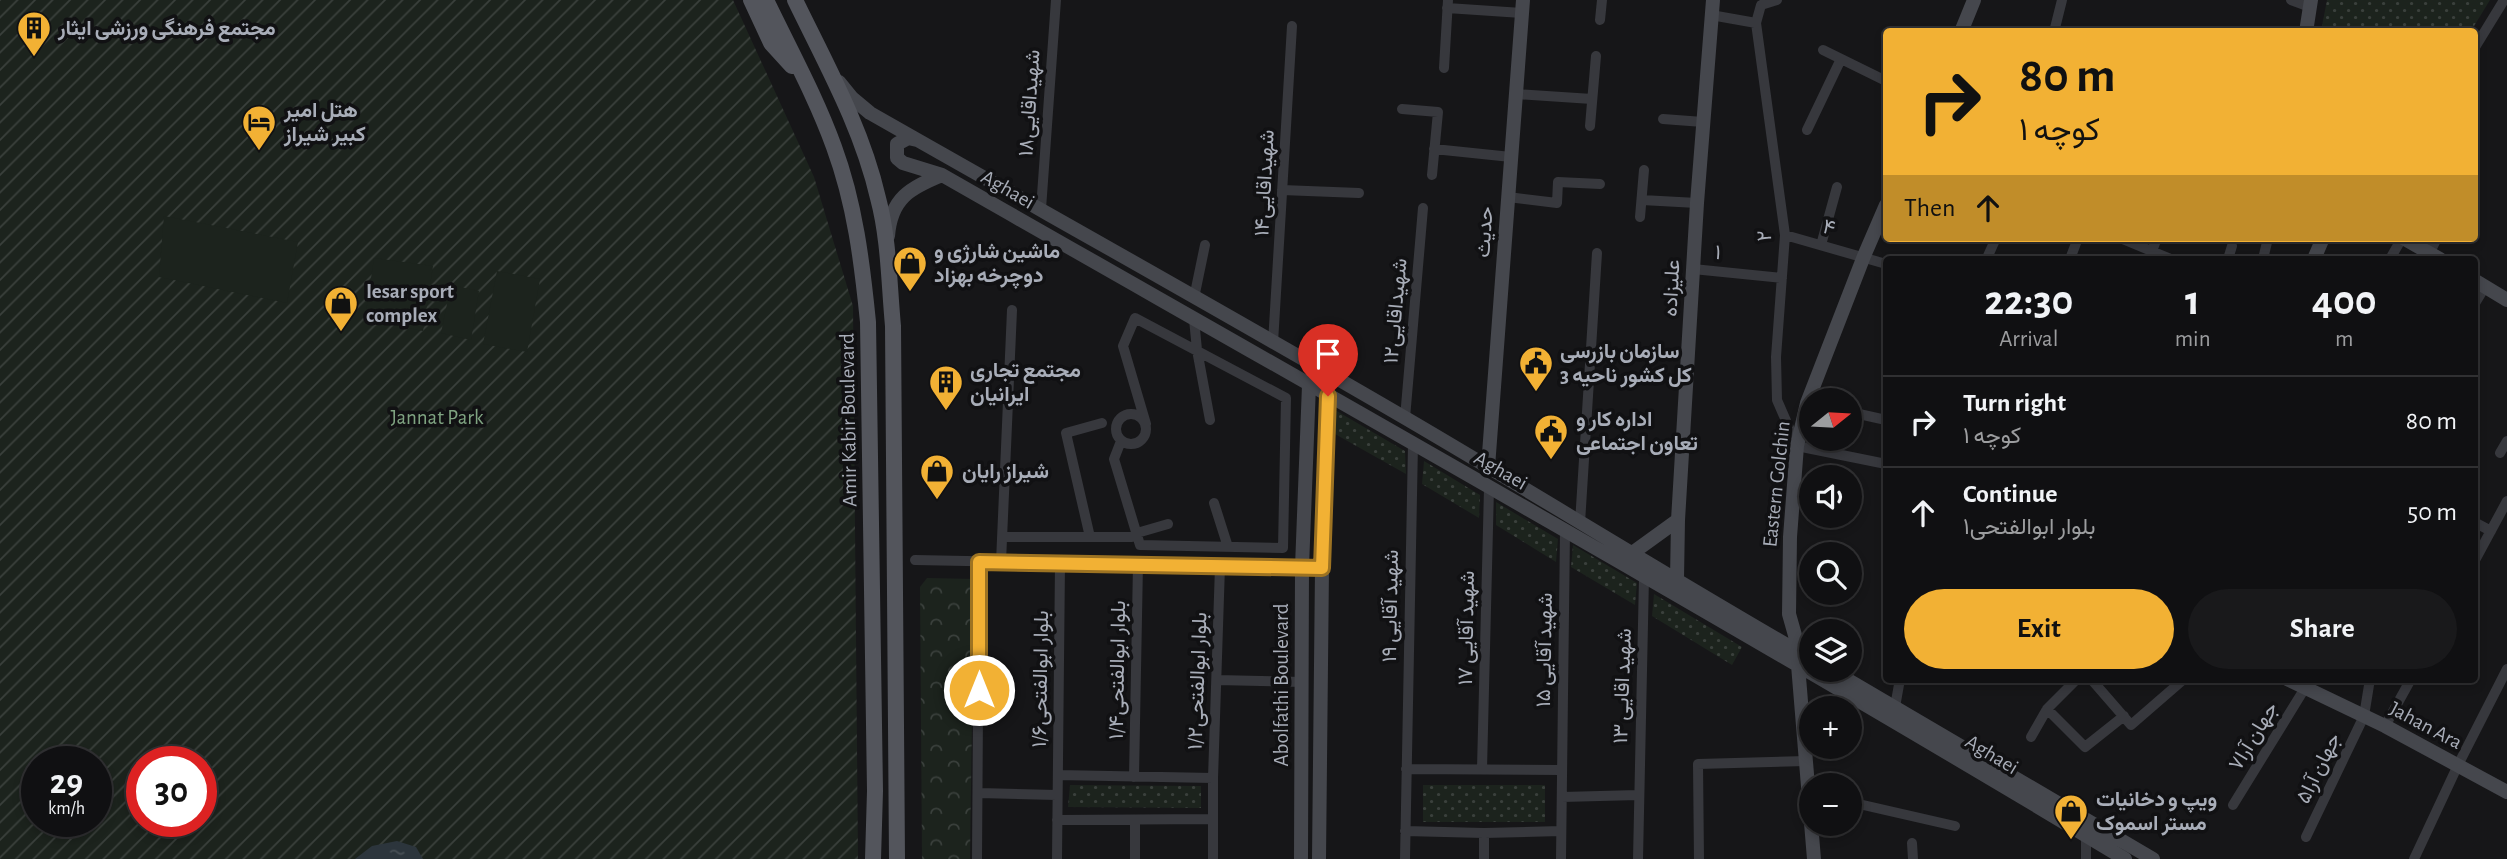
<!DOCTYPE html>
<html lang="en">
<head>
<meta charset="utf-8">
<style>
	:root { --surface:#101012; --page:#19191b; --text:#f1f3f6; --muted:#9c9d9f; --line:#303032; --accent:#f2b134 }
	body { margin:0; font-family:"Alegreya Sans",Vazirmatn,sans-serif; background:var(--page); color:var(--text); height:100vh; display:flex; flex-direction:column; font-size:26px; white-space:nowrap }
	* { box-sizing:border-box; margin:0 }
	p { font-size:23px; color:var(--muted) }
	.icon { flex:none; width:38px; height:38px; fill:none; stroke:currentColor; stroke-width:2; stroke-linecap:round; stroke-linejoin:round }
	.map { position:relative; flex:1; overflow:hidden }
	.details { position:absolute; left:1883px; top:256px; width:595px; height:427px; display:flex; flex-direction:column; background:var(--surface); border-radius:7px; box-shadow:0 4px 10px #0003,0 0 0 2px var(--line) }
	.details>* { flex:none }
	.hud { position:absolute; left:1883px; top:28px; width:595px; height:214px; border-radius:7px; box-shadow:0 4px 10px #0003,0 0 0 2px var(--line); background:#f2b134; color:#111; overflow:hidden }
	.needle { width:46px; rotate:72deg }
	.buttons { position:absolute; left:1799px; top:388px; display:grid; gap:14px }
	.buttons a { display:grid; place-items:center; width:63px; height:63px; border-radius:50%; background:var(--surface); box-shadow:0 4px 10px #0003,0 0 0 2px var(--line); font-size:35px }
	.speed { position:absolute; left:21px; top:746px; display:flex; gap:14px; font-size:35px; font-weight:700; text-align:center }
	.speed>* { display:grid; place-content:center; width:91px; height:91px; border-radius:50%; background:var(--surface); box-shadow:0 4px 10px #0003,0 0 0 2px var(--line); line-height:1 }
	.speed small { font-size:18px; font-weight:400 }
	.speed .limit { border:10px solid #d22; background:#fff; color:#111 }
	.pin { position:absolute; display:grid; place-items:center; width:60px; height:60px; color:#fff; margin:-72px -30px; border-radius:50% 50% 50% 0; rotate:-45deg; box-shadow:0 0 7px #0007 }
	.pin .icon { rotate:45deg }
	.me { position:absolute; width:77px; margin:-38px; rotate:0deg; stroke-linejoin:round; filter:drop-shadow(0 0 5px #0008) }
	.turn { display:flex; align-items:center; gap:24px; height:147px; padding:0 21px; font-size:32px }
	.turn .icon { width:91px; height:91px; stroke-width:2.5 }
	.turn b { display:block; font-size:49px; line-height:60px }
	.then { display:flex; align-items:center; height:66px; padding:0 21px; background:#0003; gap:14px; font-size:26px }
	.eta { display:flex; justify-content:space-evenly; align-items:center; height:119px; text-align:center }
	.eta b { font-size:42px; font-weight:700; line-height:49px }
	.cta { display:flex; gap:14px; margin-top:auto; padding:14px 21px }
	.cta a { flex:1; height:80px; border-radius:42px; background:var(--accent); color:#111; font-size:28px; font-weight:700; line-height:80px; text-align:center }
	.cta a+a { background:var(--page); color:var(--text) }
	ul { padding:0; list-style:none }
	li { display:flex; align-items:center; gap:21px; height:91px; padding:0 21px; border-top:2px solid var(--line) }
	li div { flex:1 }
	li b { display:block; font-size:26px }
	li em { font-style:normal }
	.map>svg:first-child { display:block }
</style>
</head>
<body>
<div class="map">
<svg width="2507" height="859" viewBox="0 0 2507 859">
	<defs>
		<pattern id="forest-crowns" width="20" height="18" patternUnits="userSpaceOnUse" patternTransform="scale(1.75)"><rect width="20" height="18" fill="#1c231d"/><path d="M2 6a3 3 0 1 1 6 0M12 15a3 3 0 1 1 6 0" fill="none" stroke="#3a403c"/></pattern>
		<pattern id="park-dots" width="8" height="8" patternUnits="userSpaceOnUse" patternTransform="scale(1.75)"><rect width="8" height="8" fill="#1c231d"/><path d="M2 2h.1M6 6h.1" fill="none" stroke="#3a403c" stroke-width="1.8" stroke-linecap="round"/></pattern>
		<pattern id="garden-furrows" width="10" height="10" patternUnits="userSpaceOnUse" patternTransform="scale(1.75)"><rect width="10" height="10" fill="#1c231d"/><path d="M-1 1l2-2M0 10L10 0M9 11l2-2" fill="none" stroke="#3a403c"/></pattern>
		<pattern id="water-ripples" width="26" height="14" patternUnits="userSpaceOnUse" patternTransform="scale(1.75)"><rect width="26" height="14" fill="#2c353c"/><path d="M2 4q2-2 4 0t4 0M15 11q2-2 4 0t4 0" fill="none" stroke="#485056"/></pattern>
	</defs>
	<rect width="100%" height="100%" fill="#161618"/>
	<!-- forest -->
	<path fill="url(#forest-crowns)" d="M927 578 974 579 970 859H922L920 587Z"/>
	<!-- park -->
	<path fill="url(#park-dots)" d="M2327 0H2490L2471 31H2321Z
		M1335 410 1405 451 1406 474 1335 434Z
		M1424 461 1480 495 1479 518 1422 484Z
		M1496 502 1558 539 1556 562 1496 525Z
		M1573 545 1637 583 1635 605 1571 567Z
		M1654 594 1742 647 1732 665 1652 616Z
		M1070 785 1201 786V808L1068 807Z
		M1423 785H1545V822H1423Z"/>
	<!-- garden -->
	<path fill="url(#garden-furrows)" fill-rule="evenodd" d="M0 0H733L814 177 853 306 858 859H0ZM37 761H96V821H37ZM142 761H201V821H142Z"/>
	<!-- pitch -->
	<path fill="#1c231d" d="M164 216 298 242 287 303 159 277Z
		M374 258 433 266 423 331 365 319Z
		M497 271 540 279 527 352 483 344Z
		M451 285 479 291 471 340 441 333Z"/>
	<!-- water -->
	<path fill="url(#water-ripples)" d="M397 841 416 847 423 859H355L372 846Z"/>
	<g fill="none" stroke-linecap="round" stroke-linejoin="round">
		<!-- street -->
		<path stroke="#37383d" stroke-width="10" d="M1777 0 1761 5 1756 23 1785 235 1776 357 1777 400 1797 446 1886 464
			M2291 0 2310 7
			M1447 8 1522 13
			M1711 15 1756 23
			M1600 20 1602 0
			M2054 32 2062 0
			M2474 49 2504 0
			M1823 50 1886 81
			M1444 68 1448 0
			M1516 94 1592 99
			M1402 109 1438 112 1432 175
			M1663 119 1703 122
			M1590 126 1596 56
			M1807 130 1841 59
			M1434 149 1511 157
			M1282 190 1359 193
			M1508 197 1557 203 1558 182 1600 184
			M1642 200 1697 203
			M1041 209 1056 0
			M1640 217 1644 170
			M1785 235 1886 264
			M2120 238 2171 259
			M1821 245 1837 187
			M2430 252 2437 238
			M1987 258 1996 238
			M2070 259 2078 238
			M2149 259 2157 238
			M2228 259 2232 246
			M2263 259 2268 238
			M2390 259 2402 238
			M1693 269 1782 278
			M1194 298 1205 245
			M2474 305 2485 287
			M1194 319 1197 350 1210 420
			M1273 343 1292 26
			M1850 412 1886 420
			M1116 429a15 15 0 1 1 30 0a15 15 0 1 1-30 0Z
			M1405 418 1423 208
			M1121 441 1114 459 1140 545 1283 548 1286 398 1135 318 1123 346 1146 424
			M2500 453 2507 441
			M1214 503 1228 547
			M2474 522 2491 531
			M1580 523 1597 253
			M1137 533 1168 524
			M1002 537H1132
			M1090 537 1066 433 1102 423
			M915 560 1322 568
			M1001 562 1012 310
			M2474 562 2507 501
			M2091 679 2131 725 2184 679
			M1217 680 1303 682
			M1895 707 1900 679
			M2047 709 2085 747 2124 716
			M2385 726 2411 679
			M2031 737 2047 709 2077 679
			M1406 769 1561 770
			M1482 769 1489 488
			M1058 775 1213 778
			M1134 777 1138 564
			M979 793 1057 795
			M1562 797 1638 795
			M1850 802 1955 826
			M2233 805 2305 688
			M1057 820 1213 819
			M1405 831 1484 833 1561 831
			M2306 837 2364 716 2370 679
			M1912 843 1913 859
			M977 859 979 562
			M1057 859 1060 563
			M1135 859V820
			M1213 859V778L1220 566
			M1405 859 1413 444
			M1484 859V833
			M1561 859 1565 531
			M1638 859 1644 577
			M1699 859 1698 764 1806 761
			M2086 859V835
			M2414 859 2458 765 2507 669"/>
		<!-- secondary -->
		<path stroke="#45474d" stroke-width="14" d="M1961 32 1974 0
			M2306 32 2311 0
			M839 82 852 98 870 113C1049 215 1229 315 1407 419 1542 498 1675 581 1811 659
			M917 140 908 138 897 144V158L903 163 942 175
			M888 236C891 198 910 188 942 175 1338 401 1735 624 2125 859
			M2403 238 2440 259
			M2314 259 2323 238
			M2474 280 2507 300
			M1488 467 1523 0
			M1631 554 1678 520
			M1677 579 1678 520 1697 203 1713 0
			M1800 653 1789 614 1790 537 1797 446 1807 403 1864 256 1886 205
			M1798 665 1814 859
			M1831 670 2153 859
			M2287 679 2385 726 2507 792
			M1301 859 1302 567 1309 385
			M1319 859 1322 568 1328 396"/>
		<!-- primary -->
		<path stroke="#53555c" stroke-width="16" d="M751 0 771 43 792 66
			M766 0C789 48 816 97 834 147 855 204 862 262 868 322L875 791 873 859
			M795 0C826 64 862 128 878 198 889 239 889 284 893 326L897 859"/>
	</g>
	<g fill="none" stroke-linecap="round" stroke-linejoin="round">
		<!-- route casing -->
		<g stroke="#9d7322" stroke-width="18">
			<path id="route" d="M979 690V562L1322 568 1328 396"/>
		</g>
		<!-- route -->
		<use href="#route" stroke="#f2b134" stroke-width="12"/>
	</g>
	<!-- icons -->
	<defs>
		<g id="building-pin" transform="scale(1.75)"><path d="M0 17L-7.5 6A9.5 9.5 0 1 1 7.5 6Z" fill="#f2b134" stroke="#111113"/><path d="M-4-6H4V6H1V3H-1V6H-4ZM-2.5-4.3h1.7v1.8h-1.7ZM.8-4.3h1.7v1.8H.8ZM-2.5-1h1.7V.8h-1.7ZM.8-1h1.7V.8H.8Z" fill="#111"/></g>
		<g id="hotel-pin" transform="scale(1.75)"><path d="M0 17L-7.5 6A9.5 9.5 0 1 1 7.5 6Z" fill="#f2b134" stroke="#111113"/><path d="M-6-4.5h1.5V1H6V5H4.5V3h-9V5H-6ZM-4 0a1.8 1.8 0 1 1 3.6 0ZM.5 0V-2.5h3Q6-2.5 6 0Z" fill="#111"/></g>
		<g id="shop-pin" transform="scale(1.75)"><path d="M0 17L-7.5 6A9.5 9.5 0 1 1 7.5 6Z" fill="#f2b134" stroke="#111113"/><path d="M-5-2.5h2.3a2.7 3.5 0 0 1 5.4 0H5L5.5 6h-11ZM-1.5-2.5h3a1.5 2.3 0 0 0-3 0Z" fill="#111"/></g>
		<g id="civic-pin" transform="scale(1.75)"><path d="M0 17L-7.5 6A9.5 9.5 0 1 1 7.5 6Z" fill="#f2b134" stroke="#111113"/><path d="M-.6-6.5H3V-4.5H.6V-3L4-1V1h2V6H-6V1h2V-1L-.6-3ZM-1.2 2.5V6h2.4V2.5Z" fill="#111"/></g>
	</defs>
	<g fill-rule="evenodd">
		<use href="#building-pin" x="34" y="28"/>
		<use href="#hotel-pin" x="259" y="122"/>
		<use href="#shop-pin" x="910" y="263"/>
		<use href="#shop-pin" x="341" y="303"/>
		<use href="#civic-pin" x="1536" y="363"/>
		<use href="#building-pin" x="946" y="382"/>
		<use href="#civic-pin" x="1551" y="431"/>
		<use href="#shop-pin" x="937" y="471"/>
		<use href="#shop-pin" x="2071" y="811"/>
	</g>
	<g text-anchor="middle" stroke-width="7" stroke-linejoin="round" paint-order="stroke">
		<!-- poi labels -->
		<g font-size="21" font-weight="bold" fill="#a8adb8" stroke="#111113" text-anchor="start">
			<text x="58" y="35">مجتمع فرهنگی ورزشی ایثار</text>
			<text x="284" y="117">هتل امیر<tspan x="284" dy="24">کبیر شیراز</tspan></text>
			<text x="934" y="258">ماشین شارژی و<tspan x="934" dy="24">دوچرخه بهزاد</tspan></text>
			<text x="366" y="298">Iesar sport<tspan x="366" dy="24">complex</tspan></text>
			<text x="1560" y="358">سازمان بازرسی<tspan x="1560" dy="24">کل کشور ناحیه 3</tspan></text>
			<text x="970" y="377">مجتمع تجاری<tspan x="970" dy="24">ایرانیان</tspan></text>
			<text x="1576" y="426">اداره کار و<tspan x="1576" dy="24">تعاون اجتماعی</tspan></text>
			<text x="962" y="478">شیراز رایان</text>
			<text x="2096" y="806">ویپ و دخانیات<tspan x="2096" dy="24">مستر اسموک</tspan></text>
		</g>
		<!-- street labels -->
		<g font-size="21" fill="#a8adb8" stroke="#111113">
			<text transform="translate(1029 103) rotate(-86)" y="7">شهیداقایی۱۸</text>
			<text transform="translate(1264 183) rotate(-87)" y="7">شهیداقایی۱۴</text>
			<text transform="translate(1008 189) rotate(30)" y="7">Aghaei</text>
			<text transform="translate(1829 227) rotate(15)" y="7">۴</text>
			<text transform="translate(1484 232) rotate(-86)" y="7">حدیث</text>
			<text transform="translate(1764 236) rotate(-92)" y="7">۲</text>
			<text transform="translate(1718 252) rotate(6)" y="7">۱</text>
			<text transform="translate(1671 288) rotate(-87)" y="7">علیزاده</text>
			<text transform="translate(1395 311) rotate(-85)" y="7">شهیداقایی۱۲</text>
			<text transform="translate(848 420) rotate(-91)" y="7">Amir Kabir Boulevard</text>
			<text transform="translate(1501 470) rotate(30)" y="7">Aghaei</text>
			<text transform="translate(1776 484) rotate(-84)" y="7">Eastern Golchin</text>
			<text transform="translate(1390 606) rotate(-89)" y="7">شهید آقایی ۱۹</text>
			<text transform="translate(1466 628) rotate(-89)" y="7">شهید آقایی ۱۷</text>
			<text transform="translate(1544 650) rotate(-89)" y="7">شهید آقایی ۱۵</text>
			<text transform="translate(1117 670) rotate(-89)" y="7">بلوار ابوالفتحی۱/۴</text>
			<text transform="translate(1040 679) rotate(-89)" y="7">بلوار ابوالفتحی۱/۶</text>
			<text transform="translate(1197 681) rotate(-88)" y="7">بلوار ابوالفتحی۱/۲</text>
			<text transform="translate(1281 685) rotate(-90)" y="7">Abolfathi Boulevard</text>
			<text transform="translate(1622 686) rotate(-88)" y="7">شهید اقایی ۱۳</text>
			<text transform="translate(2426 725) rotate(28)" y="7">Jahan Ara</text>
			<text transform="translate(2253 736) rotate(-59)" y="7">جهان آرا۷</text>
			<text transform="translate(1992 754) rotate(31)" y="7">Aghaei</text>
			<text transform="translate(2318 768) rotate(-64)" y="7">جهان آرا۵</text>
		</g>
		<!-- park labels -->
		<g font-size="21" fill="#7fa381" stroke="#111113">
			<text x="437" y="424">Jannat Park</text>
		</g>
	</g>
</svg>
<div class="buttons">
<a><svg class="needle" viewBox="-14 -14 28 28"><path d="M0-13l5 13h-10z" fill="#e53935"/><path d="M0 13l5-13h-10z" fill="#9c9d9f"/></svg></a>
<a><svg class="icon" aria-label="sound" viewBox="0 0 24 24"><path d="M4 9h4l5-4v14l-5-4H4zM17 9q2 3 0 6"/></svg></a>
<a><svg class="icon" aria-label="search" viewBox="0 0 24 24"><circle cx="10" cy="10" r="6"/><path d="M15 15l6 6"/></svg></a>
<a><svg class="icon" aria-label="layers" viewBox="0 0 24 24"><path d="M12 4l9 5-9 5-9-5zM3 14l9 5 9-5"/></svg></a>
<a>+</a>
<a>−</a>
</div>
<div class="speed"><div>29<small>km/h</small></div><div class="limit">30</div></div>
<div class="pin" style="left:1328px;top:396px;background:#d93025"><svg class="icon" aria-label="arrive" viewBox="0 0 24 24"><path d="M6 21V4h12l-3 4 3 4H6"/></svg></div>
<svg class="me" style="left:979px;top:690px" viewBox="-20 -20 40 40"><circle r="17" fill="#f2b134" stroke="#fff" stroke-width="3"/><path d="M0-11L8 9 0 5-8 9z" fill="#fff"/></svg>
<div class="hud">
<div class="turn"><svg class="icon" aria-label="right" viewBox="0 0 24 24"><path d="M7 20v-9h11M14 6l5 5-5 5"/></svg><div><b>80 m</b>کوچه ۱</div></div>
<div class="then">Then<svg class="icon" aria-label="ahead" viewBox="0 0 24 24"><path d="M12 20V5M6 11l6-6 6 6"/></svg></div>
</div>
<section class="details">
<div class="eta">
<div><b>22:30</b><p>Arrival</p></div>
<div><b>1</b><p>min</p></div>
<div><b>400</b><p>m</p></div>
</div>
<ul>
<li><svg class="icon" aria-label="right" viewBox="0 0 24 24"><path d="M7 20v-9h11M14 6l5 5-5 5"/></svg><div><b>Turn right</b><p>کوچه ۱</p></div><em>80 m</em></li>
<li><svg class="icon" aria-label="ahead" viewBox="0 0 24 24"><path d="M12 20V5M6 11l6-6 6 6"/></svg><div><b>Continue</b><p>بلوار ابوالفتحی۱</p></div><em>50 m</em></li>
</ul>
<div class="cta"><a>Exit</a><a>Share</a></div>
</section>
</div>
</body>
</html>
